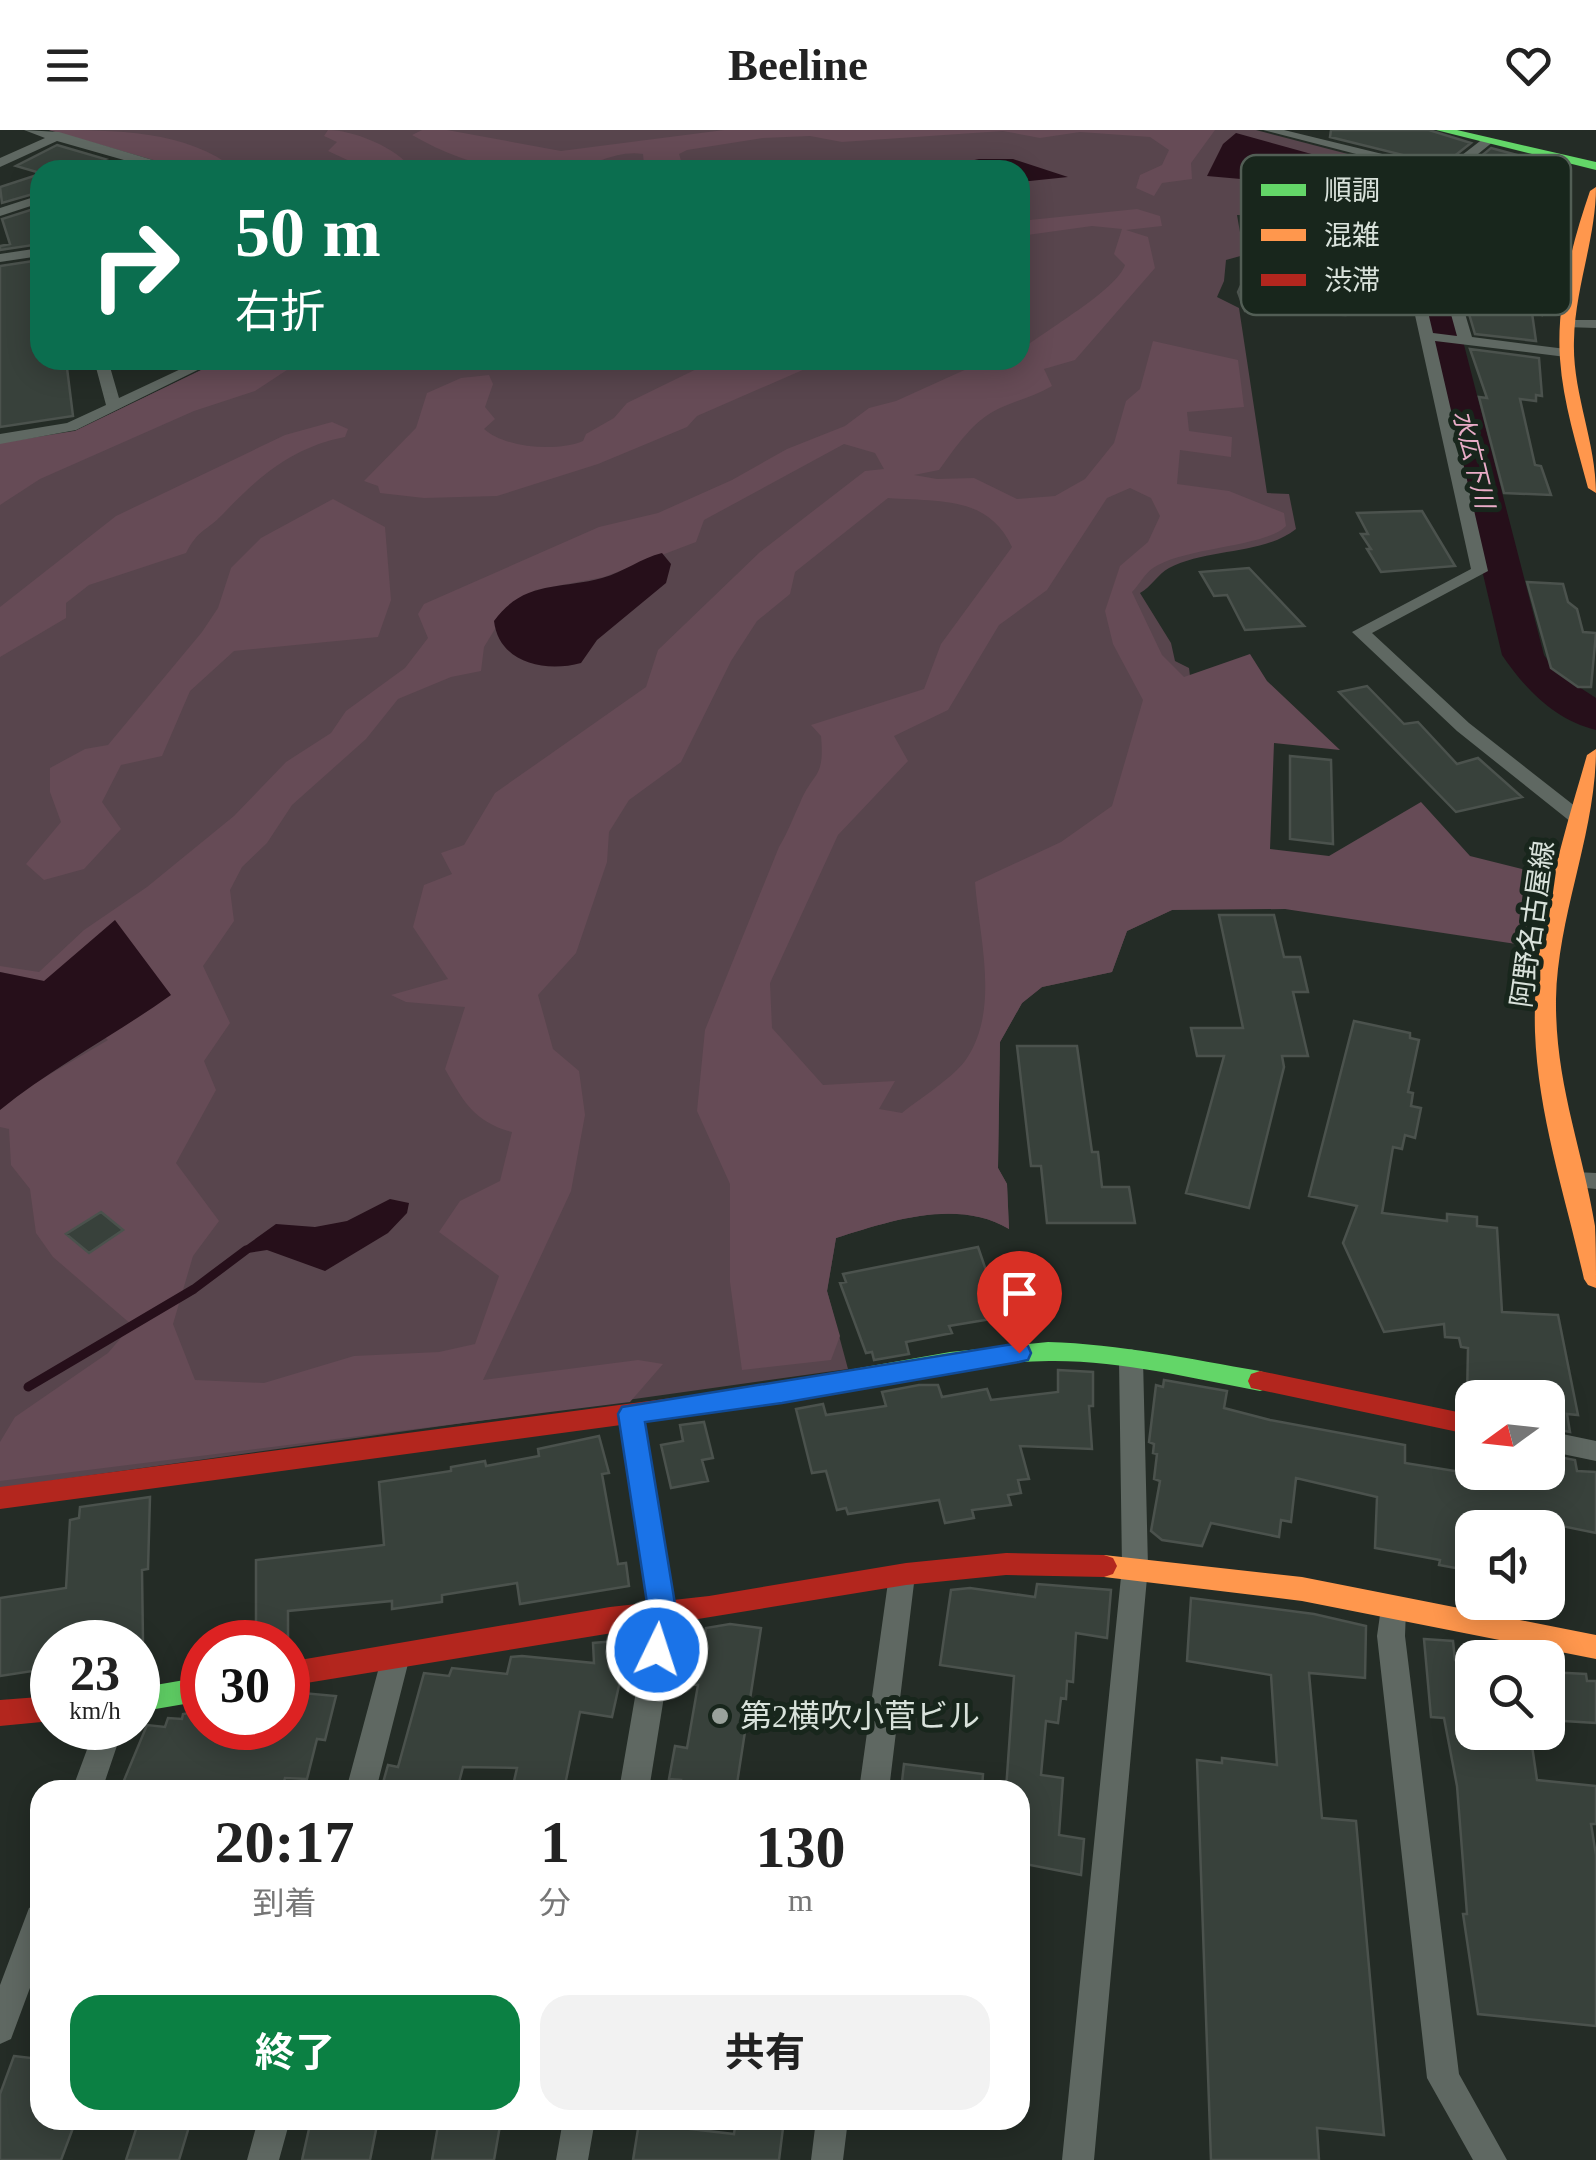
<!DOCTYPE html>
<html lang="ja">
<head>
<meta charset="utf-8">
<style>
	:root { --surface:#fff; --page:#f2f2f2; --text:#222; --muted:#767676; --accent:#0b8043 }
	body { margin:0; font-family:"Times New Roman","Noto Sans JP",serif; background:var(--page); color:var(--text); height:100vh; display:flex; flex-direction:column; font-size:38px; white-space:nowrap }
	* { box-sizing:border-box; margin:0 }
	p { font-size:32px; color:var(--muted) }
	.icon { flex:none; width:55px; height:55px; fill:none; stroke:currentColor; stroke-width:2; stroke-linecap:round; stroke-linejoin:round }
	.map { position:relative; flex:1; overflow:hidden }
	.details { position:absolute; left:30px; top:1650px; width:1000px; height:350px; display:flex; flex-direction:column; background:var(--surface); border-radius:30px; box-shadow:0 5px 25px #0003 }
	.details>* { flex:none }
	.hud { position:absolute; left:30px; top:30px; width:1000px; height:210px; border-radius:30px; box-shadow:0 5px 25px #0003; background:#0b6e4f; color:#fff; overflow:hidden }
	.needle { width:65px; rotate:255deg }
	.fabs { position:absolute; left:1455px; top:1250px; display:grid; gap:20px }
	.fabs a { display:grid; place-items:center; width:110px; height:110px; border-radius:20px; background:var(--surface); box-shadow:0 5px 25px #0003; font-size:50px }
	.speed { position:absolute; left:30px; top:1490px; display:flex; gap:20px; font-size:50px; font-weight:700; text-align:center }
	.speed>* { display:grid; place-content:center; width:130px; height:130px; border-radius:50%; background:var(--surface); box-shadow:0 5px 25px #0003; line-height:1 }
	.speed small { font-size:25px; font-weight:400 }
	.speed .limit { border:15px solid #d22; background:#fff; color:#111 }
	.pin { position:absolute; display:grid; place-items:center; width:85px; height:85px; color:#fff; margin:-102px -42px; border-radius:50% 50% 50% 0; rotate:-45deg; box-shadow:0 0 10px #0007 }
	.pin .icon { rotate:45deg }
	.me { position:absolute; width:110px; margin:-55px; rotate:4deg; stroke-linejoin:round; filter:drop-shadow(0 0 8px #0008) }
	.turn { display:flex; align-items:center; gap:35px; height:210px; padding:0 40px; font-size:45px }
	.turn .icon { width:130px; height:130px; stroke-width:2.5 }
	.turn b { display:block; font-size:70px; line-height:85px }
	.eta { display:flex; justify-content:space-evenly; align-items:center; height:170px; text-align:center }
	.eta b { font-size:60px; font-weight:700; line-height:70px }
	.action { display:flex; gap:20px; margin-top:auto; padding:20px 40px }
	.action a { flex:1; height:115px; border-radius:30px; background:var(--accent); color:#fff; font-size:40px; font-weight:700; line-height:115px; text-align:center }
	.action a+a { background:var(--page); color:var(--text) }
	header { display:flex; justify-content:space-between; align-items:center; height:130px; padding:0 40px; background:var(--surface); font-size:45px; font-weight:700 }
	.map>svg:first-child { display:block }
</style>
</head>
<body>
<header><svg class="icon" aria-label="menu" viewBox="0 0 24 24"><path d="M4 6h16M4 12h16M4 18h16"/></svg>Beeline<svg class="icon" aria-label="heart" viewBox="0 0 24 24"><path d="M12 20l-8-8c-3-5 5-10 8-4 3-6 11-1 8 4z"/></svg></header>
<div class="map">
<svg width="1596" height="2030" viewBox="0 0 1596 2030">
	<rect width="100%" height="100%" fill="#242c26"/>
	<!-- green -->
	<path fill="#58454d" d="M49 0H1256L1417 42 1393 70 1394 91 1237 85 1244 125 1226 130 1224 151 1217 167 1239 178 1267 363 1289 364 1296 399C1263 425 1208 418 1169 438 1158 444 1151 457 1140 463L1171 513 1175 531 1189 538 1192 562 1172 780 1127 801 1112 842 1042 857 1022 873 1000 912 998 1038 1007 1054 1009 1099C958 1068 889 1091 836 1108L827 1161 848 1239 0 1358V313L75 301 222 230H1020V40H163L157 31Z"/>
	<!-- forest -->
	<path fill="#664b56" fill-rule="evenodd" d="M49 0C114 0 188 0 236 40H163L157 31Z
		M328 0C353 0 398 18 413 40H369L328 21 337 12 324 6Z
		M422 0H447L561 21 724 0H1215L1191 33 1192 49 1162 53 1154 66 1136 58 1140 45 1162 35 1169 20 1150 7 1080 2 1040 8 1003 1 842 12 810 6 763 8 687 20 679 24 684 40H651L644 34 643 24C615 20 595 36 568 40 513 48 459 32 412 5Z
		M1137 79 1160 86 1162 96 1126 100 1148 107 1155 138 1075 230 1044 239 1052 256C1035 266 1018 270 1000 278 973 290 956 317 939 340L914 345 937 349 974 348 1017 369 1055 366 1085 349 1114 313 1126 271 1140 259 1153 211 1238 230 1244 277 1187 282 1189 301 1232 307 1231 327 1180 320 1177 354 1229 361 1284 383 1286 396C1266 417 1183 417 1153 438 1145 443 1139 455 1132 462L1162 525 1184 547 1250 524 1267 551 1340 620 1274 613 1270 719 1329 726 1421 672 1470 726 1542 744 1529 816 1285 779 1172 780 1127 801 1112 842 1042 857 1022 873 1000 912 998 1038 1007 1054 1009 1099C958 1068 889 1091 836 1108L827 1161 840 1206 831 1230 742 1240 730 1152V1054L697 981 705 900 779 717C788 702 793 688 800 673 813 641 825 650 821 606L811 595 924 559 941 514 1012 417C988 365 938 372 888 368L795 442 790 464 757 491 731 531 681 632 629 670 609 702 607 732 576 823 538 865 553 919 579 941 585 985 571 1061 483 1250 638 1230 663 1234 630 1272 0 1351V1312L15 1287 108 1223 132 1195 53 1127 36 1103 30 1059 11 1035 9 999 0 997V980L30 956 108 910 44 851 0 842V836L39 842 84 800 147 757 234 686 286 632 331 603 346 581 405 538 428 508 418 484 424 474 599 397 658 383 732 350 787 319 845 296 869 278 896 271 969 238 995 230H1020V221C1044 201 1117 160 1125 135L1114 124 1122 99 1092 96 1020 106V91ZM844 314 875 323 884 339 865 341 760 422 658 520 646 557 495 663 464 715 441 723 452 744 424 755 413 797 448 849 391 865 406 872 465 877 445 939C463 971 474 992 512 1002L500 1051 460 1071 439 1102 499 1146 475 1214 439 1222 354 1226 264 1253 195 1250 173 1194 193 1126 219 1091 176 1033 216 960 204 931 230 893 203 836 234 791 230 760 242 737 267 713 292 675 366 609 398 569 451 547 481 541 484 517 495 499 535 460 604 447 696 412 704 390ZM1130 358 1151 368 1160 386 1148 412 1120 436 1105 481 1113 514 1143 570 1112 676 1061 712 975 752C979 807 1000 878 967 928 956 946 919 969 902 983L879 979 895 951 823 955 772 898 770 853 838 705 908 631 894 606 948 580 999 495 1047 460 1107 368Z
		M222 230H295L290 238 255 261 194 281 40 349 0 375V313L75 301Z
		M715 230H810L805 239 697 286 687 297 598 334 497 366 424 368 380 363 378 356 364 351 416 298 427 263 461 248 489 245 493 254 485 277 495 289 484 299C505 318 557 322 583 311L586 304 614 288 627 273Z
		M332 292 348 299 345 307C293 317 259 346 223 384 206 402 200 397 186 423L89 455 66 473V488L0 527V477L116 386 285 305Z
		M333 369 385 397 391 470 378 507 234 521 190 561 162 626 121 635 102 672 121 699 84 739 44 750 26 734 61 692 50 662V638L85 619 108 615 202 502 218 478 231 438 261 408Z"/>
	<!-- water -->
	<path fill="#260f1a" d="M1236 3 1326 28 1337 26 1394 40C1377 51 1361 56 1361 79L1341 78 1312 66 1298 54 1207 46 1223 14Z
		M979 29H1013L1068 47 1020 52V40H929Z
		M662 423 671 434 666 453 597 510 581 533C545 543 499 533 494 491 524 450 558 460 602 448 624 442 641 428 662 423Z
		M115 790 171 865C115 905 53 937 0 980V842L44 851Z
		M390 1069 409 1073 407 1083 388 1103 325 1141 267 1120 248 1123 244 1117 276 1094 315 1097 347 1091Z"/>
	<g fill="none" stroke-linecap="round" stroke-linejoin="round">
		<!-- stream -->
		<path stroke="#260f1a" stroke-width="9" d="M28 1257 194 1159 246 1120"/>
		<!-- river -->
		<path fill="#260f1a" fill-rule="evenodd" d="M1440 39 1451 42 1455 48 1431 71 1430 83 1544 525 1556 542 1596 568V600C1555 590 1525 559 1502 525L1398 83C1401 61 1418 44 1440 39Z"/>
	</g>
	<!-- building -->
	<path fill="#38413b" stroke="#4b524d" stroke-width="2.5" d="M1331 0H1429L1471 13 1443 35 1330 7Z
		M57 15 105 29 71 40 40 43 16 36Z
		M1491 18 1517 25 1480 71 1520 75 1523 90 1532 91 1533 112 1558 114 1542 185 1532 183 1536 211 1475 204 1443 96 1445 71 1473 48 1463 41Z
		M40 44V62L2 73 0 57Z
		M40 77V114L0 120V116L10 114 2 89Z
		M1315 96 1361 98 1368 131H1362L1364 142 1353 141 1358 175H1343L1345 185 1245 181 1238 162 1244 149 1242 137 1264 136 1262 124 1275 125 1272 105 1317 107Z
		M40 130V230H66L73 286 0 297V136Z
		M1470 219 1539 228 1542 266 1536 265V271L1520 269 1535 335 1541 336 1551 365 1504 363 1479 267 1487 268Z
		M1422 381 1455 436 1381 442 1367 419H1371L1361 404H1368L1357 383Z
		M1249 438 1304 496 1245 500 1227 465 1214 466 1200 442Z
		M1527 452 1563 454 1568 472 1577 479 1583 502 1596 503 1591 557H1578L1551 538Z
		M1367 556 1404 594 1418 592 1457 634 1478 628 1522 667 1456 682 1339 562Z
		M1290 626 1331 630 1333 714 1290 709Z
		M1219 785H1274L1284 827H1300L1308 862H1293L1308 926H1282L1284 937 1249 1078 1186 1063 1224 926H1197L1191 898H1243Z
		M1354 891 1410 903V908L1419 910 1408 962 1413 963 1411 976 1421 978 1415 1008 1405 1005 1402 1019 1393 1017 1382 1083 1447 1091V1084L1477 1087V1096L1497 1098 1502 1182 1558 1185 1578 1285 1567 1284 1570 1302 1548 1298V1268H1467L1468 1218 1461 1217 1459 1208 1445 1207 1444 1194 1384 1202 1343 1113 1357 1076 1309 1066Z
		M1017 916H1077L1092 1022H1098L1102 1057H1129L1135 1093H1047L1041 1036H1031Z
		M101 1082 123 1100 89 1123 66 1104Z
		M978 1117 989 1149 1001 1147 1015 1185 949 1196 952 1203 906 1212 909 1224 874 1230 872 1222 866 1223 840 1153 846 1152 843 1144Z
		M1058 1240 1093 1242V1276H1089L1092 1319 1020 1316 1029 1349 1018 1350 1021 1363 1008 1365 1011 1375 972 1380 974 1388 945 1393 939 1370 848 1384 846 1378 837 1380 826 1341 812 1343 796 1279 823 1274 826 1285 886 1276 882 1262 919 1255H938L942 1267 987 1259 991 1270 1058 1262Z
		M1164 1250 1227 1261 1224 1278 1270 1290 1405 1315V1333L1461 1342H1548V1325L1575 1330 1577 1341 1596 1342V1403L1503 1384 1504 1398H1472V1441L1439 1435 1440 1430 1375 1418 1377 1367 1296 1348 1291 1392 1281 1390 1279 1407 1211 1393 1202 1416 1162 1410 1151 1401 1160 1351 1154 1349 1157 1324 1153 1323 1154 1314 1149 1312 1156 1255 1163 1257Z
		M704 1292 713 1328 702 1330 708 1351 671 1358 661 1315 683 1311 680 1295Z
		M599 1306 609 1343 602 1344 616 1422 618 1434 626 1433 629 1456 520 1474 517 1453 442 1465V1472L392 1479V1471L288 1481V1512H256V1430L384 1415 379 1352 451 1341V1337L485 1331 486 1336 539 1326 538 1319Z
		M150 1367 148 1439 142 1440 143 1512H52V1538L0 1546V1468L66 1458 70 1390 79 1388 80 1377Z
		M1037 1454 1111 1460 1107 1508 1076 1503 1073 1552 1067 1551 1066 1569 1061 1568 1058 1593 1046 1591 1041 1645 1063 1648 1059 1705 1084 1709 1081 1745 1020 1733V1660H1006L1014 1546 940 1535 951 1460 970 1458 1035 1467Z
		M1191 1468 1314 1484 1366 1496 1365 1548 1309 1543 1322 1688 1356 1691 1384 2005 1317 1998 1319 2030H1211L1197 1630 1222 1633V1628L1277 1635 1271 1545 1187 1531Z
		M730 1494 761 1498 736 1660H679L681 1650 669 1649 675 1616 687 1618 698 1555 682 1554 688 1520 702 1522 706 1498Z
		M1424 1509 1453 1511 1455 1530 1472 1531V1602H1530L1537 1650 1596 1656V1694H1591L1596 1725V1896L1478 1884 1463 1784H1467L1457 1656 1444 1588 1431 1587Z
		M615 1511 617 1532 624 1533 612 1587 580 1582 564 1660H512L517 1638 463 1637 457 1660H381L388 1635 398 1637 424 1543 449 1546 452 1538 507 1544 511 1527 522 1526 594 1533 593 1513Z
		M1548 1542 1586 1544 1587 1551H1596V1593L1548 1590Z
		M302 1563 336 1566 325 1610 317 1609 307 1649 285 1648 282 1659 202 1653 200 1660H120L147 1595 165 1597 168 1588 182 1589 183 1584 202 1581V1598H288V1565Z
		M904 1634 983 1644 982 1660H901Z
		M14 1926 40 1929V1990H76L61 2030H0V1964Z
		M139 1990H191L179 2030H126Z
		M311 1990H378L370 2030H302Z
		M439 1990H501L494 2030H432Z
		M736 1990H784L779 2030H633L639 1993 734 2004Z"/>
	<g fill="none" stroke-linecap="round" stroke-linejoin="round">
		<!-- street -->
		<path fill="#5f6862" fill-rule="evenodd" d="M24 0 59 2 153 30 160 40H148L145 36 57 11 0 37V28L45 8Z
			M1263 0H1284L1444 39 1484 8 1494 11 1456 42 1469 47 1438 72 1435 83 1472 207 1566 219 1573 223 1566 227 1435 211 1488 441 1372 503 1469 593 1585 684V692H1571L1457 601 1352 502 1471 439 1392 81 1399 61 1422 41ZM1433 44 1453 48 1427 67 1423 83 1457 206 1433 203 1404 81 1409 65Z
			M40 65V73L0 86V78Z
			M40 118V126L0 132V124Z
			M1569 190H1596V198L1564 197 1562 194Z
			M94 230H108L119 268 200 230H218L76 300 0 314V304L67 293 106 275Z
			M1575 1042 1596 1043V1059L1567 1056 1564 1050 1567 1044Z
			M1131 1219 1140 1222 1143 1229 1148 1437 1094 2030H1062L1122 1437 1119 1229 1122 1222Z
			M631 1274 640 1277 644 1284 677 1486 649 1660H619L649 1486 618 1284 622 1277Z
			M1548 1301 1596 1311V1331L1548 1321Z
			M902 1434 912 1437 915 1445 889 1660H859L889 1445 892 1437Z
			M1392 1467 1402 1471 1406 1479 1405 1506 1459 1944 1507 2030H1473L1427 1948 1377 1506 1382 1471Z
			M396 1514 406 1517 410 1526 376 1660H346L382 1526 386 1517Z
			M95 1598H123L102 1660H72Z
			M40 1773V1831L11 1909 0 1914V1855L29 1778Z
			M258 1990H290L279 2030H247Z
			M563 1990H595L588 2030H556Z
			M816 1990H848L843 2030H811Z"/>
		<!-- fast -->
		<path fill="#63d668" fill-rule="evenodd" d="M1436 0H1457L1596 32V40Z
			M1048 1212C1120 1214 1189 1229 1260 1241L1269 1244 1272 1251 1269 1258 1260 1261C1190 1248 1120 1230 1049 1231 948 1232 846 1262 747 1278L738 1275 734 1268 738 1261 747 1258 950 1222Z
			M202 1547V1571L138 1582V1558Z"/>
		<!-- slow -->
		<path fill="#ff974d" fill-rule="evenodd" d="M1596 57C1596 108 1575 158 1574 210 1572 262 1596 311 1596 363L1588 358C1577 316 1563 273 1560 229 1556 174 1572 113 1590 61Z
			M1596 619C1596 703 1558 783 1556 869 1555 953 1582 1017 1595 1096 1596 1116 1596 1138 1596 1158L1588 1155 1584 1149C1566 1068 1538 986 1535 902 1532 807 1561 715 1587 625Z
			M1104 1425 1302 1447 1596 1505V1529L1302 1471 1104 1447 1095 1444 1091 1436 1095 1428Z"/>
		<!-- jam -->
		<path fill="#b3261e" fill-rule="evenodd" d="M1260 1241 1472 1285V1305L1251 1258 1248 1251 1251 1244Z
			M747 1258 756 1261 760 1268 756 1275 747 1278 0 1379V1357Z
			M1006 1423 1104 1425 1113 1428 1117 1436 1113 1444 1104 1447 1006 1445 906 1455 288 1556V1532L610 1477 709 1466 906 1433Z
			M52 1566V1591L0 1596V1570Z"/>
	</g>
	<!-- route -->
	<path fill="#1a73e8" stroke="#114b97" stroke-width="2.5" d="M1019 1213 1028 1216 1031 1223 1028 1230 1019 1232 782 1273 645 1292 677 1486 667 1529 657 1533 647 1529 643 1520 649 1486 618 1284 622 1277Z"/>
	<!-- markers -->
	<circle fill="#9aa29c" stroke="#18261c" stroke-width="4" cx="720" cy="1586" r="10"/>
	<g text-anchor="middle" stroke-width="10" stroke-linejoin="round" paint-order="stroke">
		<!-- far-water labels -->
		<g font-size="25" font-style="italic" fill="#e9acc7" stroke="#18261c">
			<text transform="translate(1474 329) rotate(76)" y="9">水広下川</text>
		</g>
		<!-- street labels -->
		<g font-size="28" fill="#d9e2db" stroke="#18261c">
			<text transform="translate(1532 794) rotate(-82)" y="10">阿野名古屋線</text>
		</g>
		<!-- near-poi labels -->
		<g font-size="32" fill="#d9e2db" stroke="#18261c" text-anchor="start">
			<text x="740" y="1597">第2横吹小菅ビル</text>
		</g>
	</g>
	<!-- legend -->
	<rect x="1241" y="25" width="330" height="160" rx="15" fill="#18261c" stroke="#525e55" stroke-width="2.5"/>
	<rect x="1261" y="54" width="45" height="12" fill="#63d668"/>
	<rect x="1261" y="99" width="45" height="12" fill="#ff974d"/>
	<rect x="1261" y="144" width="45" height="12" fill="#b3261e"/>
	<g font-size="28" fill="#d9e2db">
		<text x="1324" y="70">順調</text>
		<text x="1324" y="115">混雑</text>
		<text x="1324" y="160">渋滞</text>
	</g>
</svg>
<div class="fabs">
<a><svg class="needle" viewBox="-14 -14 28 28"><path d="M0-13l5 13h-10z" fill="#e53935"/><path d="M0 13l5-13h-10z" fill="#767676"/></svg></a>
<a><svg class="icon" aria-label="sound" viewBox="0 0 24 24"><path d="M4 9h4l5-4v14l-5-4H4zM17 9q2 3 0 6"/></svg></a>
<a><svg class="icon" aria-label="search" viewBox="0 0 24 24"><circle cx="10" cy="10" r="6"/><path d="M15 15l6 6"/></svg></a>
</div>
<div class="speed"><div>23<small>km/h</small></div><div class="limit">30</div></div>
<div class="pin" style="left:1019px;top:1223px;background:#d93025"><svg class="icon" aria-label="arrive" viewBox="0 0 24 24"><path d="M6 21V4h12l-3 4 3 4H6"/></svg></div>
<svg class="me" style="left:657px;top:1520px" viewBox="-20 -20 40 40"><circle r="17" fill="#1a73e8" stroke="#fff" stroke-width="3"/><path d="M0-11L8 9 0 5-8 9z" fill="#fff"/></svg>
<div class="hud">
<div class="turn"><svg class="icon" aria-label="right" viewBox="0 0 24 24"><path d="M7 20v-9h11M14 6l5 5-5 5"/></svg><div><b>50 m</b>右折</div></div>
</div>
<section class="details">
<div class="eta">
<div><b>20:17</b><p>到着</p></div>
<div><b>1</b><p>分</p></div>
<div><b>130</b><p>m</p></div>
</div>
<div class="action"><a>終了</a><a>共有</a></div>
</section>
</div>
</body>
</html>
